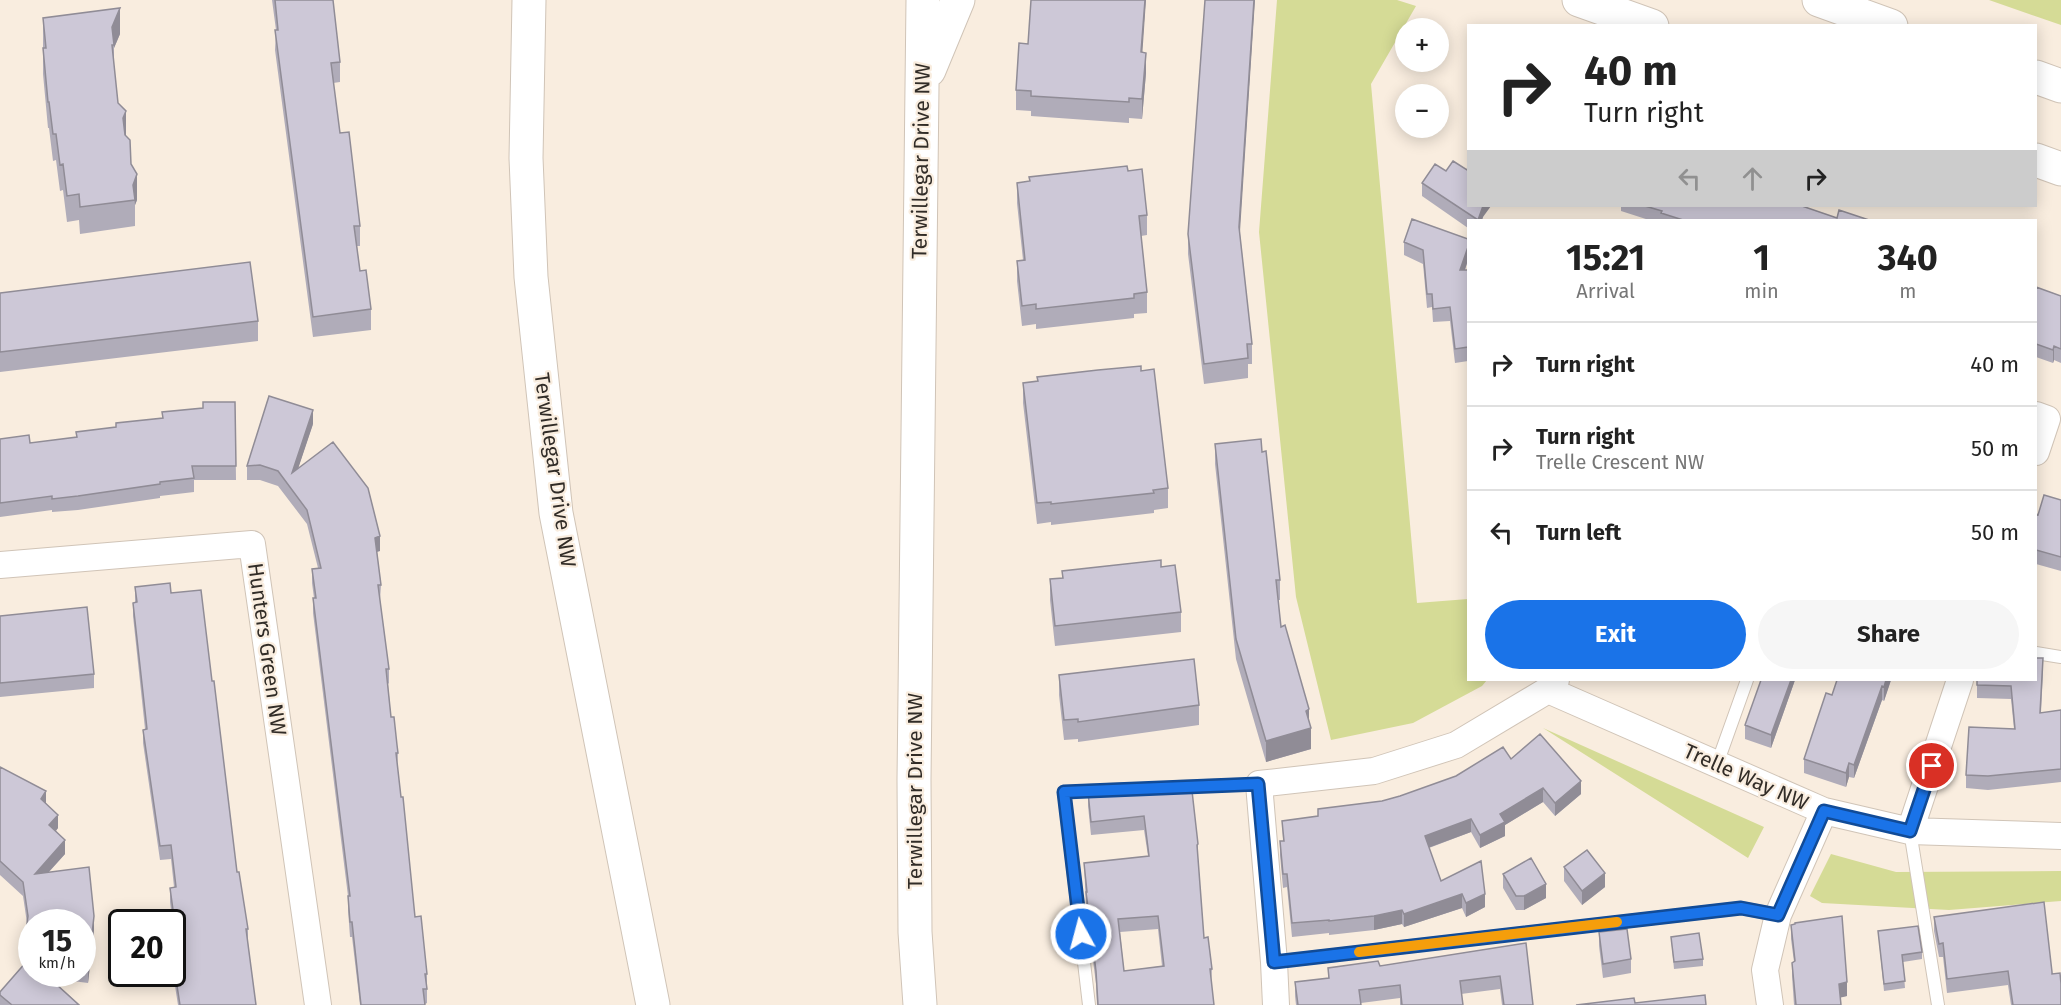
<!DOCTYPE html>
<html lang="en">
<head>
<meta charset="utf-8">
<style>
	:root { --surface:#fff; --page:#f6f6f6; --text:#222; --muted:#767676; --line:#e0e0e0; --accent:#1a73e8 }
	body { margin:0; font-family:"Fira Sans",sans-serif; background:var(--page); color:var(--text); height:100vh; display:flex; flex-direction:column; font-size:22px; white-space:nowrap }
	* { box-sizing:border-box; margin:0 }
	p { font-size:20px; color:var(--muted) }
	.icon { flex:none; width:33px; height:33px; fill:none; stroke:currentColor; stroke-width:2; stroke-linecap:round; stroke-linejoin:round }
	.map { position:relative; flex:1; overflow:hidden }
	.drawer { position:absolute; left:1467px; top:219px; width:570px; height:462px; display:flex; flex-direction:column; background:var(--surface); border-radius:0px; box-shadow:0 3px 15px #0003 }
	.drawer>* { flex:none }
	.hud { position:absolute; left:1467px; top:24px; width:570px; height:183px; border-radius:0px; box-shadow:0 3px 15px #0003; background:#fff; color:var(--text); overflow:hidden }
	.tools { position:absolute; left:1395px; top:18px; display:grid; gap:12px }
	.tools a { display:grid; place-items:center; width:54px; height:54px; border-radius:50%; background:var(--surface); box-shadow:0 3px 15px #0003; font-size:30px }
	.speed { position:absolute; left:18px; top:909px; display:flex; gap:12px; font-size:30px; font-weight:700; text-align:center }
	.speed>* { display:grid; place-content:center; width:78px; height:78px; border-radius:50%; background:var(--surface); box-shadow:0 3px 15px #0003; line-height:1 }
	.speed small { font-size:15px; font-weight:400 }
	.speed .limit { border:3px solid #111; border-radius:9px; background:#fff; color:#111 }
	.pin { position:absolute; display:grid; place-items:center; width:51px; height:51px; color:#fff; margin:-26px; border:3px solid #fff; border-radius:50%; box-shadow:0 2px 6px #0007 }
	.me { position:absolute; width:66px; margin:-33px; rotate:353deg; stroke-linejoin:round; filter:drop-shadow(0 0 4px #0008) }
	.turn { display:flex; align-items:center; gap:21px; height:126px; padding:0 18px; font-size:27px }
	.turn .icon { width:78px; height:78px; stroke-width:2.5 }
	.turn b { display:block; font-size:42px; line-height:51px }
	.lanes { display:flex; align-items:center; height:57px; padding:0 18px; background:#0003; justify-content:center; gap:30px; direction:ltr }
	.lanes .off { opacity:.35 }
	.eta { display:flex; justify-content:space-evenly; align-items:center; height:102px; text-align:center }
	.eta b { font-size:36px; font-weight:700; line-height:42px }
	.primary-button { display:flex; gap:12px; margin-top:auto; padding:12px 18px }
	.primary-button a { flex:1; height:69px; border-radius:36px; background:var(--accent); color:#fff; font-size:24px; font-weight:700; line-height:69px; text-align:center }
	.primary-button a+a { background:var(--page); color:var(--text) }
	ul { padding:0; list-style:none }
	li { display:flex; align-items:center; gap:18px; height:84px; padding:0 18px; border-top:2px solid var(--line) }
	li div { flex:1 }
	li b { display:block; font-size:22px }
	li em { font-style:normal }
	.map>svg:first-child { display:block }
</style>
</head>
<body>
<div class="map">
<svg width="2061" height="1005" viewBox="0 0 2061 1005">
	<rect width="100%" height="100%" fill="#f9eddf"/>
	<!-- green -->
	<path fill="#d5db96" d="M1277 0H1397L1416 6 1371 84 1417 603 1468 599V680H1487L1482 686 1413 723 1331 740 1296 597 1259 232Z
		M1989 0H2061V25Z
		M1543 728 1764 827 1748 858Z
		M1831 854 1896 872 2061 871V901L1949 910 1822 903 1810 896Z"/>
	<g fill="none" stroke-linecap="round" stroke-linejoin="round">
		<!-- service casing -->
		<g stroke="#d0c4b7" stroke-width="14">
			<path id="service" d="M2036 653 2061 657
				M1717 764 1747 680
				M1176 787 1259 784
				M1910 831 1938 1005
				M1274 962 1741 908 1778 915
				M1089 1005 1064 792 1128 789"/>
		</g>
		<!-- minor casing -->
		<g stroke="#d0c4b7" stroke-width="28">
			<path id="minor" d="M2036 415 2047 419 2036 452
				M0 565 252 544 318 1005
				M1548 690 1824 811 1910 831 2061 836
				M1910 831 1960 680
				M1276 1005 1274 962 1259 784 1374 771 1456 745 1548 690 1556 680
				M1770 1005 1765 970 1778 915 1824 811"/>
		</g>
		<!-- secondary casing -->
		<g stroke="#d0c4b7" stroke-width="35">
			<path id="secondary" d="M1579 0 1652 26
				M1819 0 1891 26
				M2036 77 2061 86
				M2036 160 2061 169"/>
		</g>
		<!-- primary casing -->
		<g stroke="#d0c4b7" stroke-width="35">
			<path id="primary" d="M529 0 526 158 531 277 556 513 653 1005
				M929 70 958 0
				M920 1005 915 932 914 780 923 0"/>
		</g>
		<!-- service -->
		<use href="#service" stroke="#fff" stroke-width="12"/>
		<!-- minor -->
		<use href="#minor" stroke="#fff" stroke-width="26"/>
		<!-- secondary -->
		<use href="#secondary" stroke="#fff" stroke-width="33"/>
		<!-- primary -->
		<use href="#primary" stroke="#fff" stroke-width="33"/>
	</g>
	<!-- wall -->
	<path fill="#b0acb9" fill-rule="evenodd" d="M272 0H333L340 62V82L333 83 340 133 360 226V246H357L360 271 371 309V330L313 337 275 50 276 30Z
		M43 18 120 34 114 48V67L118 103 126 136 137 200 135 205V226L80 234 79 220 67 222 63 190 60 191 56 160 53 161 49 128H48L43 74Z
		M1143 53 1146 73 1142 119 1129 118V123L1031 116V111L1016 110V90Z
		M1128 171 1147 215V235L1141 236 1147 292V313L1134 314V318L1036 329V324L1022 326 1017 281V261L1023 260 1017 203V183Z
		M1422 183 1483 217 1482 220H1468V228L1422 196Z
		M1621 206H1802L1837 218 1869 220H1649L1621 211Z
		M1188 234H1240L1252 344V364H1248V378L1204 384 1188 254Z
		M1404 242 1468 247V260L1465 270H1468V361L1455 363 1450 321 1433 322 1432 307 1427 308 1423 264 1404 255Z
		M2036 287 2061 296V363L2054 360 2053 363 2036 357Z
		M0 293 258 321V341L0 372Z
		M1141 371 1168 488V508L1154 510V513L1051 525V522L1037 524 1023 403V383Z
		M235 402 236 480H194V492L160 496V498L78 510 52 512V510L0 517V439L30 443 76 438V432L116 427 162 418V412L203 408Z
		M313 424 298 468 380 551 377 552 381 585 380 600 389 669V683L388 684 391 717 398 753 397 768 415 917 427 974V1003L425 1004V1005H360L352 937H350L348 910V896L313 613V598H314L312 583V569L318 568 307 524 278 486 260 480H247V466Z
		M1215 444 1280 580V600H1278L1281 627 1309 723 1311 749 1266 762 1236 659 1215 464Z
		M2061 500V571L2036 564V514L2038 515Z
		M1161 567 1181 612V632L1055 646 1050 600V579L1062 578V571Z
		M135 587 171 593 237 872 248 929V943L256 1005H178L172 967V922H167V918L172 917 170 902V888L174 887 171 859 160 860 143 743V730L145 729 133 616V603L135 602Z
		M0 616 94 674V688L0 697Z
		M2043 672 2041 713 2061 710V782L1988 790 1966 788V775L2014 729 2011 699 1977 698V680Z
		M1059 675 1199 705V725L1078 742V739L1064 740 1059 695Z
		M1795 680 1771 748 1745 739V725Z
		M1891 680 1884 701 1882 700 1854 778 1849 777 1846 787 1804 773V759L1832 695Z
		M1511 759 1581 794 1555 816 1543 802 1505 825V836L1480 848 1471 832 1429 848 1441 881 1485 907 1466 917 1462 908 1404 927 1402 924 1374 930 1329 935V933L1292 937 1287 887 1283 888 1280 855V841H1283L1282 821 1318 816V809L1382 801 1400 796Z
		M0 767 46 803 58 828 56 831 65 854 49 872 94 930 88 983 50 978 80 1005H0V992L22 967 27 923 23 896 0 875ZM32 922H82V974H32Z
		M1162 785 1198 844V858L1204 938 1212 969 1211 982 1214 1005H1097L1096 984 1086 906 1084 863 1148 856 1144 830 1091 835 1088 806V792ZM1158 929 1162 966 1124 971 1120 932Z
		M1564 867 1605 887 1582 905 1564 881Z
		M1503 874 1546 898 1524 910H1516L1503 888Z
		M1934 917 2052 972 2061 1005H2011L2008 985 1947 993 1943 957H1939L1934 931Z
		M1791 925 1847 996 1841 997V1005H1794L1792 976V963L1794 962 1791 939Z
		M1878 931 1922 952V959L1903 962 1905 988 1884 991Z
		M1599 932 1631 959V973L1603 978 1599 946Z
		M1671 937 1703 959V966L1674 969Z
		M1526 943 1533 1005H1502L1500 989 1461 994 1463 1005H1400V998L1361 1003V1005H1296L1295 996V982L1328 978V968L1380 966Z"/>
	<!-- shaded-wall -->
	<path fill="#908c96" d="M1145 0H1146L1141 73V52Z
		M1254 0H1255L1239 247V227Z
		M120 8V34L114 48 112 27Z
		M1146 53V73L1142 119V99Z
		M126 111V137L123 144V118Z
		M137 174V200L135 205 133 185Z
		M1483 206H1491L1483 217 1482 220H1478Z
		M1468 247V260L1460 284V270Z
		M2054 346V360L2053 363V350Z
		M313 410V424L292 487V473Z
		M380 536V551L375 552V538Z
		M1791 680H1795L1771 748V735Z
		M1886 680H1891L1884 701V687Z
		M1882 686V700L1854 778V765Z
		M1309 709V729L1311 728V749L1266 762V741L1306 711Z
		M1849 763V777L1846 787V773Z
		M1581 781V794L1555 816V803Z
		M1543 788V802L1505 825V836L1480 848V835L1500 814Z
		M46 791V805L41 799Z
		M58 815V828L49 839V825Z
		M1471 819V832L1425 849V836Z
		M65 840V854L35 887V874Z
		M1605 873V887L1582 905V891Z
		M1546 884V898L1524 910V896Z
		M1462 894V908L1404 927V914Z
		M1485 894V907L1466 917V903Z
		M1402 910V924L1374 930V916Z
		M94 916V930L88 983V969Z
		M1847 982V996L1839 998V984Z"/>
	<!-- building -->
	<path fill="#cdc8d7" stroke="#908c96" stroke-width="1.5" fill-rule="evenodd" d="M275 0H333L340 62 331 63 340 133 349 132 360 226H354L360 271 366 270 371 309 313 317 275 30H278Z
		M1031 0H1145L1141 52 1146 53 1142 99 1129 98V102L1031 96V91L1016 90 1019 43 1028 44Z
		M1205 0H1254L1239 227 1252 344H1247L1248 358 1204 364 1188 234Z
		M120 8 112 27 114 45H112L118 103 126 111 123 118 125 135 130 140 131 164 137 174 133 185 135 200 80 207 79 194 67 196 63 164 60 165 56 134H53L49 102H48L43 48H46L43 18Z
		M1453 161 1467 170 1468 168V206H1483L1478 220 1422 183 1435 164 1446 171Z
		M1127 166 1128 171 1142 169 1147 215 1139 216 1147 292 1134 294V298L1036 309V304L1022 306 1017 261 1025 260 1017 183 1030 181 1029 177Z
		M1645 206H1802L1837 218 1839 210 1869 220H1683L1661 213 1662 211Z
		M1412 219 1468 239V247L1460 270H1468V347L1455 349 1450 307 1433 309 1432 294H1427L1423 250 1404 242Z
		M250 262 258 321 0 352V293Z
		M2036 287 2061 296V349L2054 346 2053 350 2036 344Z
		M1141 366V371L1154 369 1168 488 1153 490 1154 493 1051 504V502L1037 503 1023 383 1038 381 1037 377 1098 370Z
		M269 396 313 410 292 473 333 442 368 488 380 536 375 538 381 585H378L389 669H386L391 717H394L397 745 398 753H396L401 797H403L415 917 421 916 427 974H425L427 989H423L425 1005H361L352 922H350L348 896H350L313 598H316L312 569 321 568 307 510 278 471 260 465 247 466Z
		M203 402H235L236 466H192L194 478 160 482V484L78 496 52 499V496L0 503V439L29 435 30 443 77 437 76 432 116 427V423L163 418 162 412 203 408Z
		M1261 439 1262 452 1266 451 1280 580H1276L1281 627 1285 625 1309 709 1306 711 1311 728 1266 741 1236 639 1215 444Z
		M2044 495 2061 500V557L2036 550V514L2038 515Z
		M1161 560V567L1175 565 1181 612 1055 626 1050 579 1063 578 1062 571Z
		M170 583 171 593 201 590 212 681H214L237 872H239L248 929H246L256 1005H180L172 953V922H168L167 918 174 917 170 888 176 887 171 845 160 846 143 730 147 729 133 603 137 602 135 587Z
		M87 607 94 674 0 683V616Z
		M2036 658H2043L2040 713 2061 710V769L1988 776 1966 775 1969 727 2015 729 2011 686 1977 685V680H2036Z
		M1194 659 1199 705 1078 722V719L1064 720 1059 675Z
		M1761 680H1791L1771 735 1745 725Z
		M1837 680H1886L1884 687 1882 686 1854 765 1849 763 1846 773 1804 759 1826 693 1832 695Z
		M1540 734 1581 781 1555 803 1543 788 1500 814 1505 822 1480 835 1471 819 1425 836 1441 881 1481 861 1485 894 1466 903 1462 894 1404 914 1402 910 1374 916 1329 921V920L1292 923 1287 874H1283L1280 841H1284L1282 821 1318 816V809L1382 801 1400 796 1456 776 1503 747 1511 759Z
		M0 767 46 791 41 799 58 815 49 825 65 840 35 874 89 867 94 916 88 969H82V922H32V974H45L79 1005H12L0 995V992L27 961H22L28 916 23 882 0 861Z
		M1191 782 1198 844 1197 845 1204 938 1208 937 1212 969H1210L1214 1005H1098L1096 971 1086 892H1087L1084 863 1149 856 1144 816 1091 822 1088 792 1162 785V783ZM1158 916 1164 966 1124 971 1118 919Z
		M1587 850 1605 873 1582 891 1564 867Z
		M1531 858 1546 884 1524 896H1516L1503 874Z
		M2044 902 2052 972V974L2060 973 2061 984V1005H2013L2008 971 1947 979 1943 943 1939 944 1934 917Z
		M1842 916 1847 982 1839 984 1841 1005H1796L1792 963 1795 961 1791 925 1795 924V923Z
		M1918 926 1922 952 1902 955 1905 981 1884 984 1878 931Z
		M1627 929 1631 959 1603 964 1599 932Z
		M1699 933 1703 959 1674 962 1671 937Z
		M1526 943 1533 1005H1504L1500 976 1460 981 1463 1005H1402L1400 985 1359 990 1361 1005H1298L1295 982 1329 978 1328 968 1378 961 1380 966Z
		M1705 995 1706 1005H1576L1634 998 1635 1003Z"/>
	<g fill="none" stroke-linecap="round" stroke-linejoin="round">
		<!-- route casing -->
		<g stroke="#114b97" stroke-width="15">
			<path id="route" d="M1081 934 1064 792 1258 784 1274 962 1741 908 1778 915 1824 811 1910 831 1932 766"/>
		</g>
		<!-- route -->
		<use href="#route" stroke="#1a73e8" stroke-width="10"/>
		<!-- slow -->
		<path stroke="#f59e0b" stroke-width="10" d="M1359 952 1617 922"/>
	</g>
	<g text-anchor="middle" stroke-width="4.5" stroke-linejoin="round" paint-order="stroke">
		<!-- street labels -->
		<g font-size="21" fill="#312c27" stroke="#f9eddf">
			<text transform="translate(921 161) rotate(-89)" y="7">Terwillegar Drive NW</text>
			<text transform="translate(555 470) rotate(82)" y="7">Terwillegar Drive NW</text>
			<text transform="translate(267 649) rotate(82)" y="7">Hunters Green NW</text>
			<text transform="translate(1746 777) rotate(24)" y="7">Trelle Way NW</text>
			<text transform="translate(915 791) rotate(-90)" y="7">Terwillegar Drive NW</text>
		</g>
	</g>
</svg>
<div class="tools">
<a>+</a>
<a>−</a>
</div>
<div class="speed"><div>15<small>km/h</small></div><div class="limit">20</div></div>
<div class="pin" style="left:1932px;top:766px;background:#d93025"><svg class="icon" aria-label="arrive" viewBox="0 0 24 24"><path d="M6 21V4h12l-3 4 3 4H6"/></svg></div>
<svg class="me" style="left:1081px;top:934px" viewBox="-20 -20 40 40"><circle r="17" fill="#1a73e8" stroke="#fff" stroke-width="3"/><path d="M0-11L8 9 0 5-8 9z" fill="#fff"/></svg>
<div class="hud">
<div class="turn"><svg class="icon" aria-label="right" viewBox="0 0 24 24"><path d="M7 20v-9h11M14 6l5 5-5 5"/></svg><div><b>40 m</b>Turn right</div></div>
<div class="lanes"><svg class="icon off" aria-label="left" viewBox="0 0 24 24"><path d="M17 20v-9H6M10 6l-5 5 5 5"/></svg><svg class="icon off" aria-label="ahead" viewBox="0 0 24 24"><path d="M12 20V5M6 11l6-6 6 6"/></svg><svg class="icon" aria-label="right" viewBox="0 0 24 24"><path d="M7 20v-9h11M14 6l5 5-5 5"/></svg></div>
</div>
<section class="drawer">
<div class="eta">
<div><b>15:21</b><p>Arrival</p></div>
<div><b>1</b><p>min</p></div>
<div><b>340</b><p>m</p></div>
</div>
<ul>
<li><svg class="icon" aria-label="right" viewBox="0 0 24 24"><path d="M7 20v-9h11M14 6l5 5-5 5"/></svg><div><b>Turn right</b></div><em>40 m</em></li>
<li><svg class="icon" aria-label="right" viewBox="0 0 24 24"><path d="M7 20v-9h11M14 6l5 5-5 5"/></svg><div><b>Turn right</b><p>Trelle Crescent NW</p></div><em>50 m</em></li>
<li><svg class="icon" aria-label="left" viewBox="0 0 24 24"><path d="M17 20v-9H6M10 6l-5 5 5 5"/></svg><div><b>Turn left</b></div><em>50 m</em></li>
</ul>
<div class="primary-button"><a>Exit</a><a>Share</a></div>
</section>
</div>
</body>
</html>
